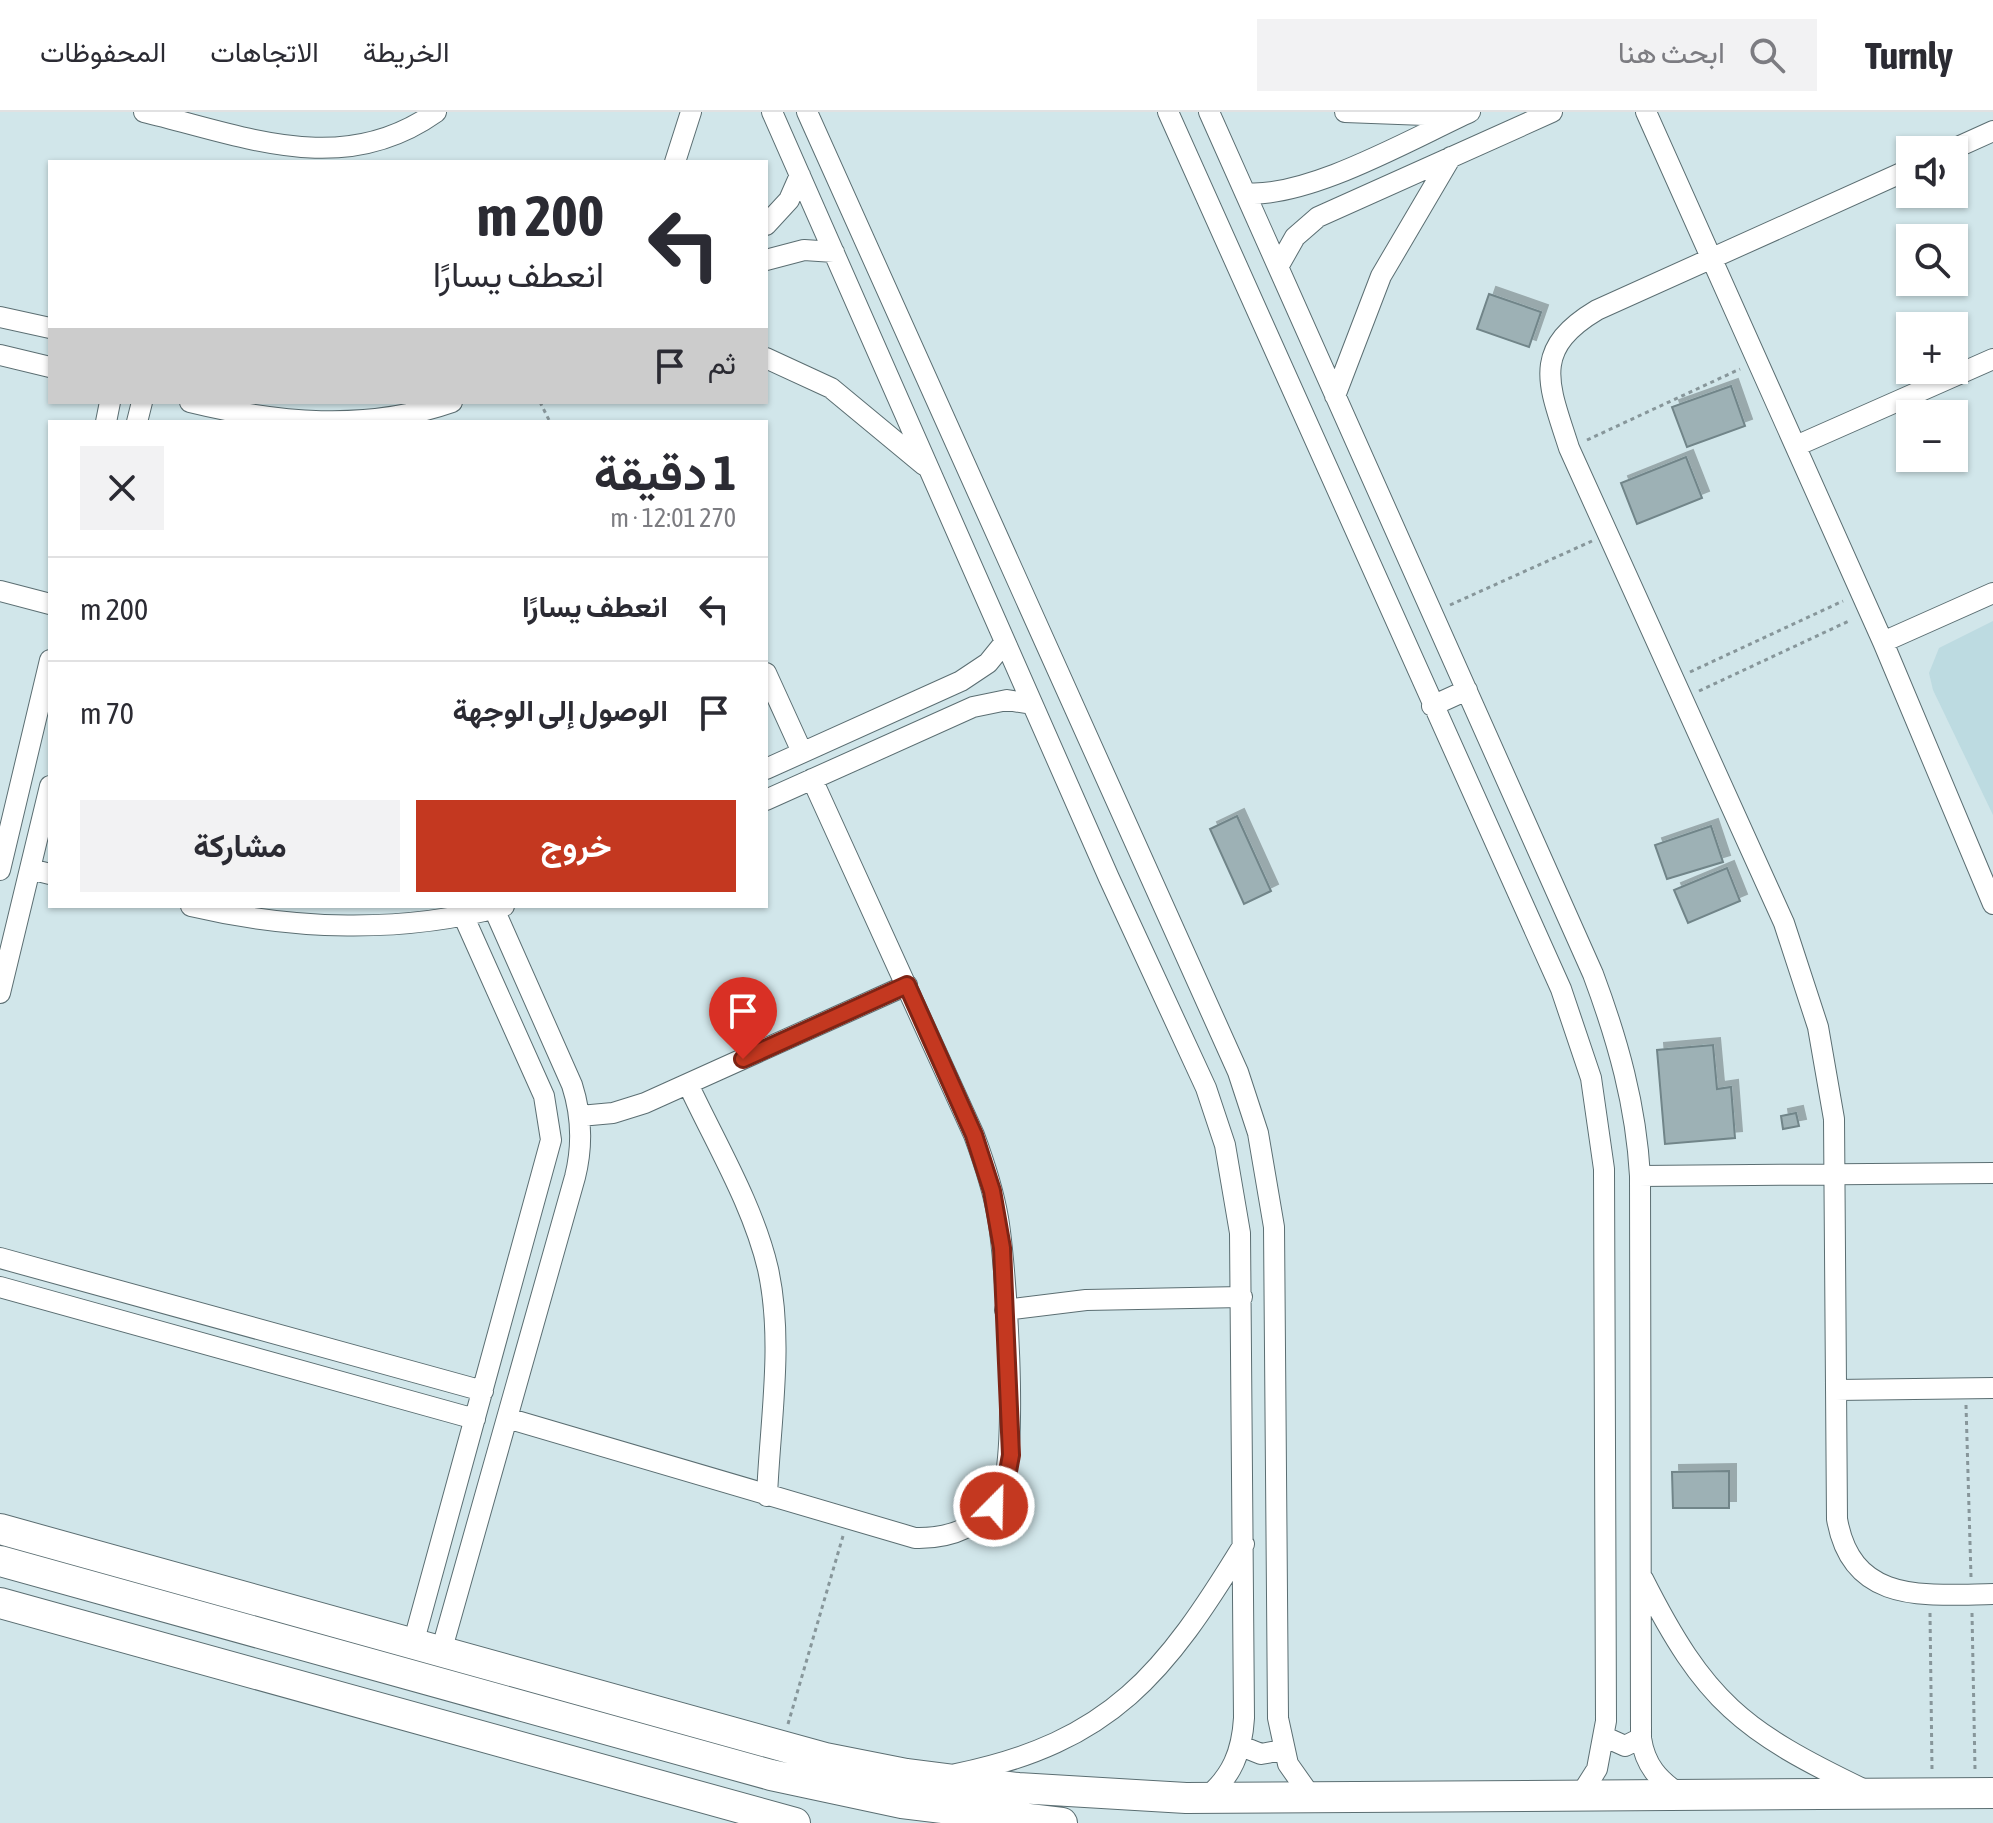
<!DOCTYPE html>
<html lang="ar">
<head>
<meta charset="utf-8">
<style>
	:root { --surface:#fff; --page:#f2f2f3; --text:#2b2b33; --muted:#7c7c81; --line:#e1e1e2; --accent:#c43820 }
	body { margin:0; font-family:"Asap Condensed",Vazirmatn,sans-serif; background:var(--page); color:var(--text); direction:rtl; height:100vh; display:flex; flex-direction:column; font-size:30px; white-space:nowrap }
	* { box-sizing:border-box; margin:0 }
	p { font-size:26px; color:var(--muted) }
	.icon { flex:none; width:44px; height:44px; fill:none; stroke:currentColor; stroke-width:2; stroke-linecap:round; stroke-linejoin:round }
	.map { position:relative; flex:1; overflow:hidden; direction:ltr }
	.details { position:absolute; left:48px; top:308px; width:720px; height:488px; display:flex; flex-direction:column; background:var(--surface); border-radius:0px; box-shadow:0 2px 6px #0004; direction:rtl }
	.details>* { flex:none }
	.hud { position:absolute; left:48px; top:48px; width:720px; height:244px; border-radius:0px; box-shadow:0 2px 6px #0004; direction:rtl; background:#fff; color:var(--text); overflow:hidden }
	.controls { position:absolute; left:1896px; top:24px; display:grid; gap:16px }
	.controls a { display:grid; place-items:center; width:72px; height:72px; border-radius:0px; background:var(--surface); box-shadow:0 2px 6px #0004; font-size:40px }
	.pin { position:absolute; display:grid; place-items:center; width:68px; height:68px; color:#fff; margin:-82px -34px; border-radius:50% 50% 50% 0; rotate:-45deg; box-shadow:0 0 8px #0007 }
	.pin .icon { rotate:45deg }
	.me { position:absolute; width:88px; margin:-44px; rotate:23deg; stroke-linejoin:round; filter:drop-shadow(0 0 6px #0008) }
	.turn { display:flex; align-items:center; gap:28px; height:168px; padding:0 32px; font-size:36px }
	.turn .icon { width:104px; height:104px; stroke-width:2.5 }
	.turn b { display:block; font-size:56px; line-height:68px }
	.then { display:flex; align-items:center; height:76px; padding:0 32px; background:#0003; gap:16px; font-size:30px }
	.round { display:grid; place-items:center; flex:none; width:84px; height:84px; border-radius:0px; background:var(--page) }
	.overview { display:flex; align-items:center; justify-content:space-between; height:136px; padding:0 32px }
	h1 { font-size:48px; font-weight:700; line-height:60px }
	.action { display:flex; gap:16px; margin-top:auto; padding:16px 32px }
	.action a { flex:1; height:92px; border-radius:0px; background:var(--accent); color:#fff; font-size:32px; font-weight:700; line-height:92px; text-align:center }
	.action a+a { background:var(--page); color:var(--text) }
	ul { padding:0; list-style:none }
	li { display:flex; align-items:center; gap:24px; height:104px; padding:0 32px; border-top:2px solid var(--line) }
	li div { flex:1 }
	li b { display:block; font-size:30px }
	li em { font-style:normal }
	header { display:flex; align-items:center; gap:48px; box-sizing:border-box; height:112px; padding:0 40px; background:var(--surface); border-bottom:2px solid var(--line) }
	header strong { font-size:38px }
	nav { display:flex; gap:44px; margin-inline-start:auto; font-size:28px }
	.search { width:560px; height:72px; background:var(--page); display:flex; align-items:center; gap:20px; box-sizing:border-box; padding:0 28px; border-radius:0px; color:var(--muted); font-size:30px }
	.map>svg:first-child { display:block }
</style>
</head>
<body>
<header>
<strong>Turnly</strong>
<div class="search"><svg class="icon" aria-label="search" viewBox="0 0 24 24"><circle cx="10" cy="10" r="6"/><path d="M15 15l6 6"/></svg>ابحث هنا</div>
<nav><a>الخريطة</a><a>الاتجاهات</a><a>المحفوظات</a></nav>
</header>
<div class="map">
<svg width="1993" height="1711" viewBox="0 0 1993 1711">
	<defs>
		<filter id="shadow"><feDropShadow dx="7" dy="-7" stdDeviation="0" flood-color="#0004"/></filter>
	</defs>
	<rect width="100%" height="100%" fill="#d1e6ea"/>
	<!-- built -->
	<path fill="#bddbe1" d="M1993 509V703L1933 578 1929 561 1939 536Z"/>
	<!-- building -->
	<path fill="#9db1b5" stroke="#718589" stroke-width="2" filter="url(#shadow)" d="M1489 182 1541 200 1529 235 1477 217Z
		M1731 274 1745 314 1687 335 1672 295Z
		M1686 345 1702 386 1637 412 1621 371Z
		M1237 704 1271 779 1244 792 1210 717Z
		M1711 714 1723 750 1667 767 1655 733Z
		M1727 756 1740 789 1688 811 1674 778Z
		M1713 933 1717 977 1731 975 1735 1026 1665 1032 1657 938Z
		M1796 1001 1799 1014 1783 1017 1781 1004Z
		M1729 1359V1396H1673L1672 1360Z"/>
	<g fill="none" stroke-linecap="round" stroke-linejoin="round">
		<!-- street casing -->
		<g stroke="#5b6e72" stroke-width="22">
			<path id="street" d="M144 0C245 24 342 67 436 0
				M772 0 1109 766 1206 976 1225 1033 1240 1121 1244 1606C1242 1640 1232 1664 1206 1686
				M807 0 1238 960 1258 1021 1274 1115 1278 1606 1288 1652 1312 1686
				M1168 0 1561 877 1591 966 1604 1057 1606 1609 1597 1657 1580 1684
				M1209 0 1593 862C1618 929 1636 993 1640 1064L1641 1626C1645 1653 1658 1668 1681 1683
				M1345 0 1452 4
				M1646 0 1883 530 1993 792
				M1951 38 1993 19
				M675 50 691 0
				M1910 57 1597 198C1530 238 1549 273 1569 336L1784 811 1818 915 1834 1007 1837 1407C1852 1493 1925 1483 1993 1482
				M1245 81C1307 87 1411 27 1470 0
				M766 113 789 88 800 63
				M766 148 804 138 834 140
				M1278 155 1295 125 1318 105 1552 0
				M0 205 50 216
				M0 243 50 255
				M766 246 831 276 924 353
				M1335 284 1381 164 1451 45
				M190 290C276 311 366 320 452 290
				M106 310 110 290
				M137 310 142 290
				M1796 334 1993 247
				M0 479 50 492
				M1883 530 1993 481
				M766 561 802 640
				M1432 594 1467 578
				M766 657 961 569 988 551 1005 530
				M766 688 973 595 1007 588 1032 592
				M30 757 50 762
				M0 758 50 548
				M191 794C293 818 402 822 504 794
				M0 881 50 674
				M688 972C716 1032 753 1093 768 1157 784 1230 770 1310 767 1384
				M580 1004 613 1001 645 991 907 873
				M1640 1064 1993 1061
				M0 1146 483 1279
				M0 1175 475 1307
				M1005 1198 1086 1188 1242 1185
				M1836 1278 1993 1276
				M507 1306 915 1426C951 1427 985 1414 1001 1380 1019 1342 1006 1153 998 1106 993 1077 984 1050 974 1023L812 667
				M1643 1467C1705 1590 1742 1619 1865 1678
				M413 1532 551 1028 544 984 463 803
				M441 1540 575 1065C583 1033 582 1004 572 973L494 797
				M1605 1625 1625 1634 1641 1626
				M1241 1634 1261 1642 1283 1638
				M956 1662C1112 1630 1165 1561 1244 1432"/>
		</g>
		<!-- secondary casing -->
		<g stroke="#5b6e72" stroke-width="32">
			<path id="secondary" d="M0 1417 825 1646 906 1662 1018 1676 1186 1686 1993 1681
				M0 1449 771 1663 902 1691 1062 1711
				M0 1491 795 1711"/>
		</g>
		<!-- path -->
		<path stroke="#87969a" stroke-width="3" stroke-dasharray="4 4" stroke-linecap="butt" d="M540 290 550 310
			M1587 328 1740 257
			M1450 493 1592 429
			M1690 560 1843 489
			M1699 579 1851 508
			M1966 1293 1971 1465
			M1930 1501 1932 1657
			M1972 1501 1975 1657
			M788 1612 843 1424"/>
		<!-- street -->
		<use href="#street" stroke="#fff" stroke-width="20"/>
		<!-- secondary -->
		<use href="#secondary" stroke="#fff" stroke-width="30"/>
	</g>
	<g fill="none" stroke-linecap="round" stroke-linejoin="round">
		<!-- route casing -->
		<g stroke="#7f2415" stroke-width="20">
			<path id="route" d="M743 947 907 873 974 1023 992 1079 1002 1136 1011 1343 1006 1370 994 1394"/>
		</g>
		<!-- route -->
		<use href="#route" stroke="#c43820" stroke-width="14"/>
	</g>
</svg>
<div class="controls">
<a><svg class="icon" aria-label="sound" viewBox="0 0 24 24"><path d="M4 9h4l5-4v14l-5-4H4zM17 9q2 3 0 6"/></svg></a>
<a><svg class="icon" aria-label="search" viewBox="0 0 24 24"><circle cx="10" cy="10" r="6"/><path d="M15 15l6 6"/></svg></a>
<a>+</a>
<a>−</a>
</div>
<div class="pin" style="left:743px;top:947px;background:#d93025"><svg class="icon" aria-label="arrive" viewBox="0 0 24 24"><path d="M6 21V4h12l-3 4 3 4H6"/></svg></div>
<svg class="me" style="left:994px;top:1394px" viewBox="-20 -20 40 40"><circle r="17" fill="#c43820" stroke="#fff" stroke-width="3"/><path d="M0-11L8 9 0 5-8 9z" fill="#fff"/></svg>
<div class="hud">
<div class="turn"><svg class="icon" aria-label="left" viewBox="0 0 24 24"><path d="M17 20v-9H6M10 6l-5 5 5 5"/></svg><div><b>200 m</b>انعطف يسارًا</div></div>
<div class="then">ثم<svg class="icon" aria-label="arrive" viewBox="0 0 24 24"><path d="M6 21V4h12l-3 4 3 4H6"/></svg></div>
</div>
<section class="details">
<div class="overview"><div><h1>1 دقيقة</h1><p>270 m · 12:01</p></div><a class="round"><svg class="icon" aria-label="close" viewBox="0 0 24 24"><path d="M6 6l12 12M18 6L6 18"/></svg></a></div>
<ul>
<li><svg class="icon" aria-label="left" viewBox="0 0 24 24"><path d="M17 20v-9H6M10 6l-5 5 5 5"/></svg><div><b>انعطف يسارًا</b></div><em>200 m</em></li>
<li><svg class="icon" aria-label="arrive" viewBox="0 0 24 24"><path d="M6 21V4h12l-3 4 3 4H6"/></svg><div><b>الوصول إلى الوجهة</b></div><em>70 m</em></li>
</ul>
<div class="action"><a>خروج</a><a>مشاركة</a></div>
</section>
</div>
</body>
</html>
